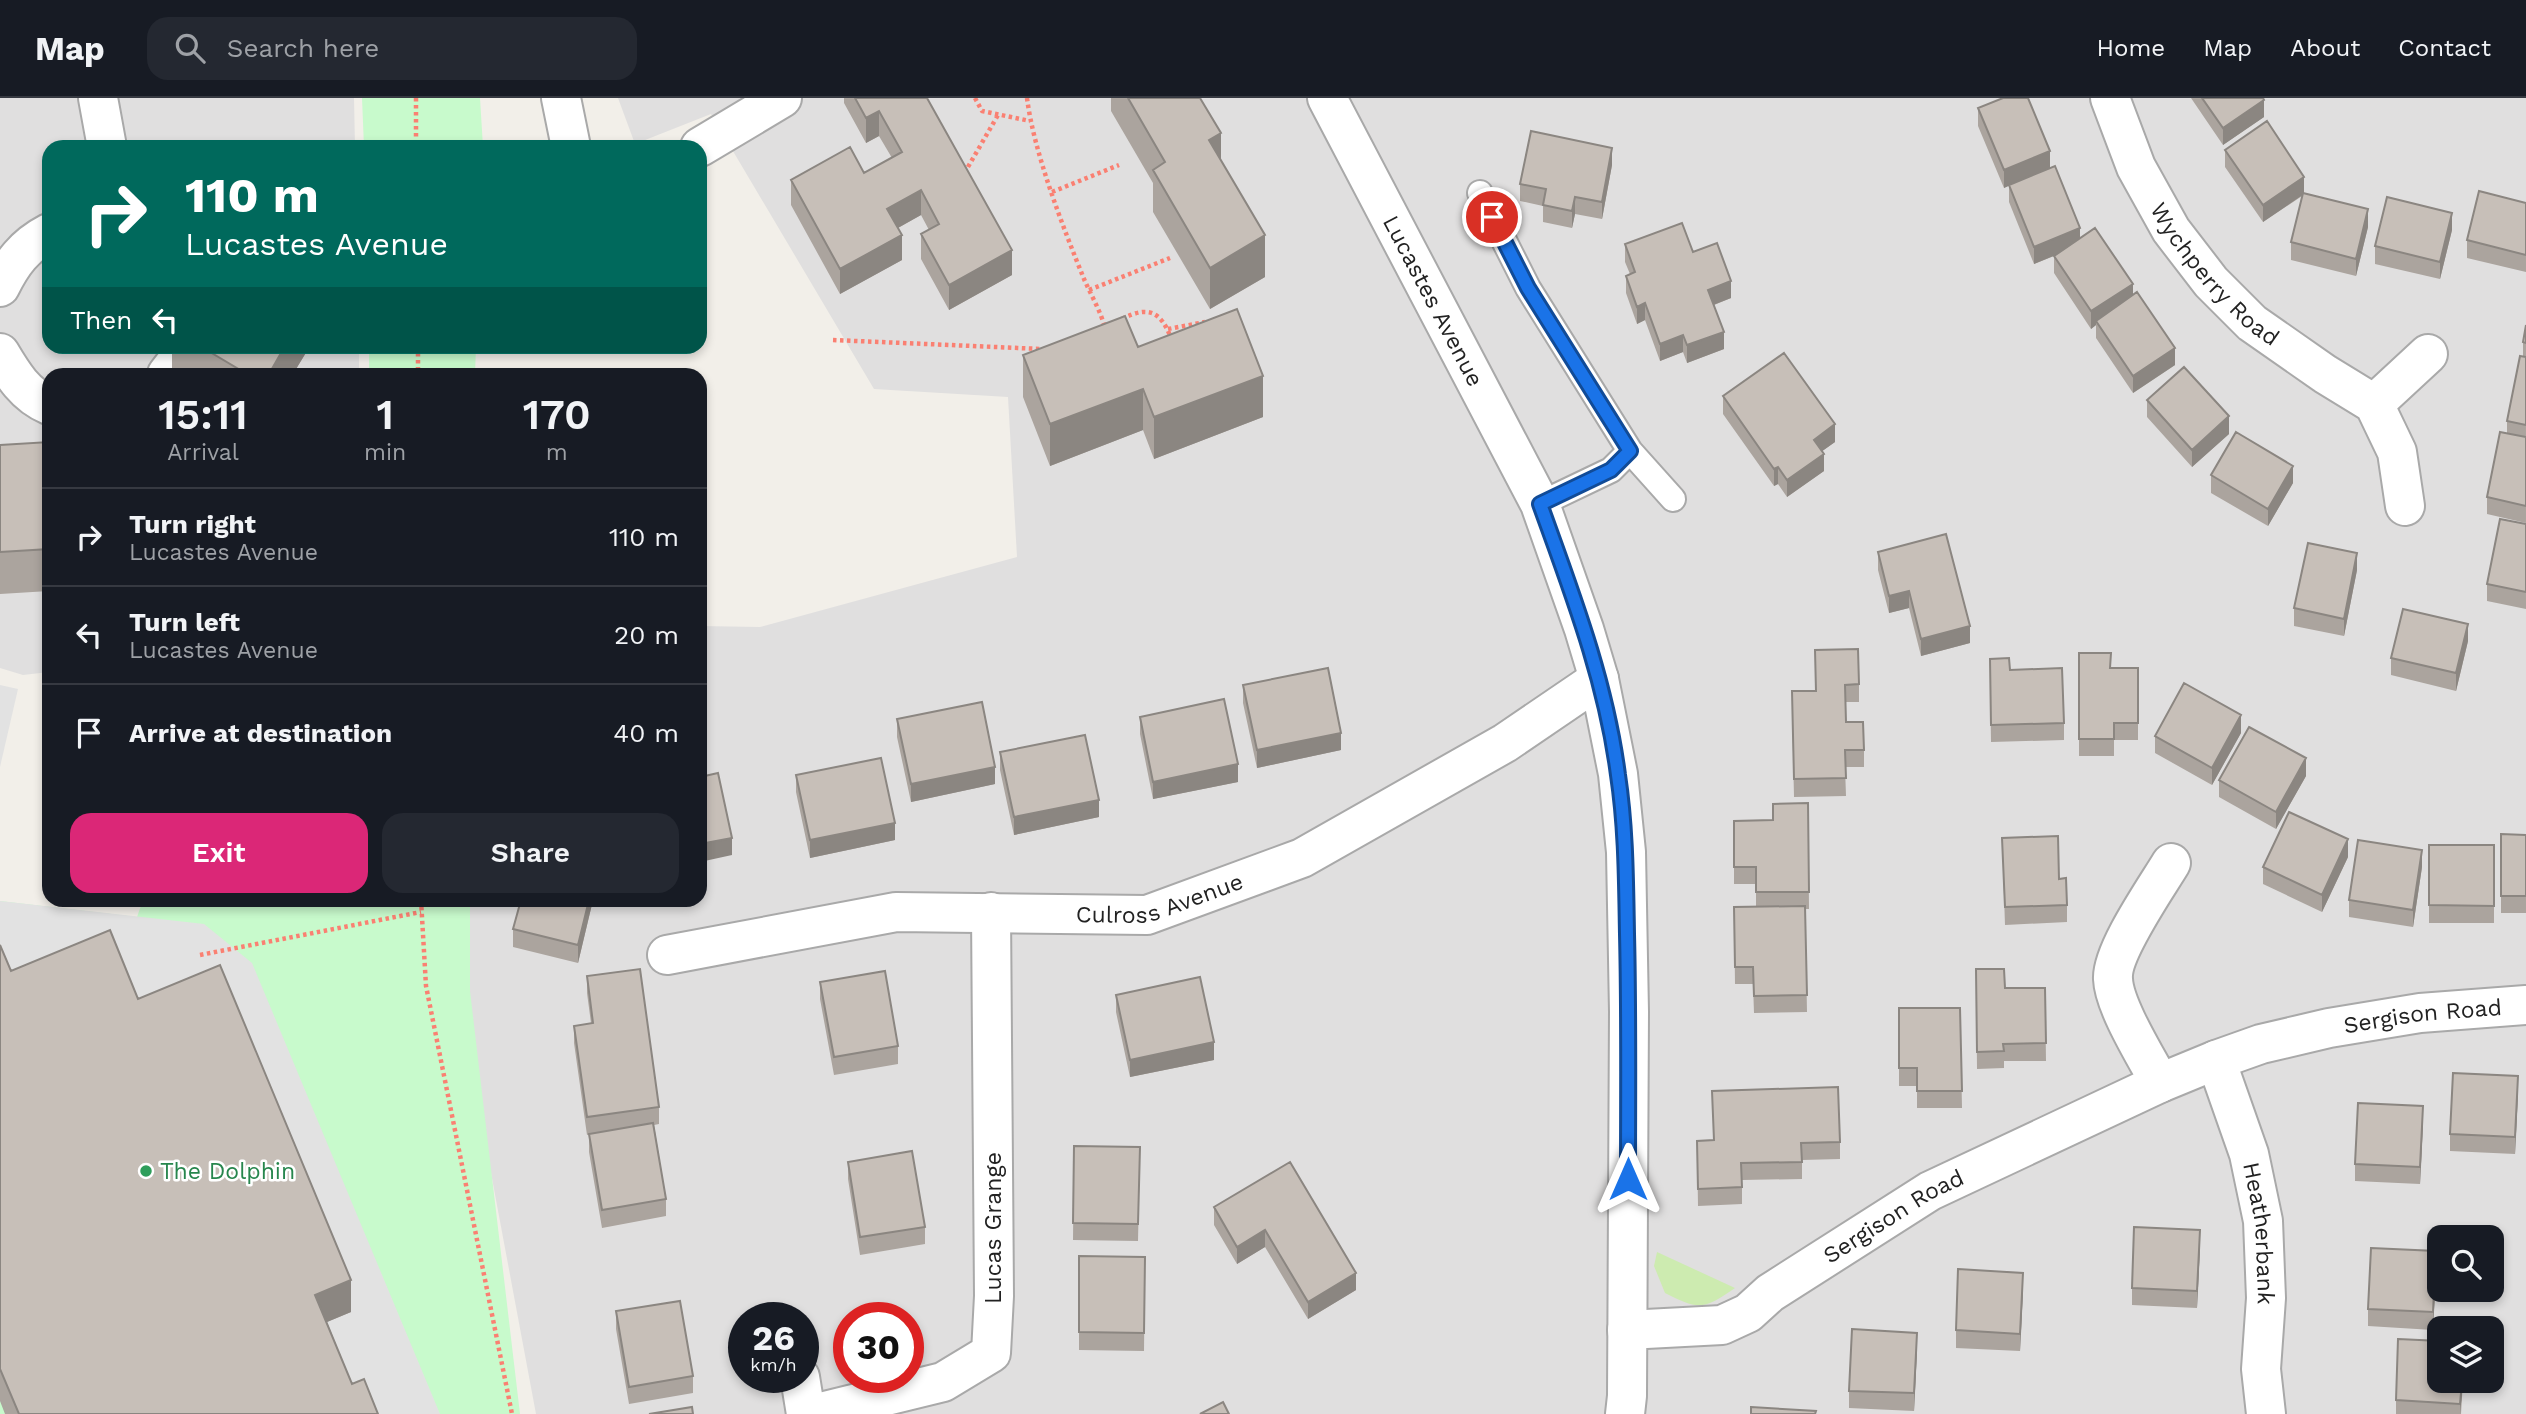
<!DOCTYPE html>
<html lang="en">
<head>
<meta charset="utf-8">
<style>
	:root { --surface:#171b24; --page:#242831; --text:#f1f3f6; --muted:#9ea1a6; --line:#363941; --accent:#db2777 }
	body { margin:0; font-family:"Work Sans",sans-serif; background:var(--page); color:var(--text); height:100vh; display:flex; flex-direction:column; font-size:26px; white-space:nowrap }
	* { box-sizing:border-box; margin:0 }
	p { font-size:23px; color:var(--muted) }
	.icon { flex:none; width:38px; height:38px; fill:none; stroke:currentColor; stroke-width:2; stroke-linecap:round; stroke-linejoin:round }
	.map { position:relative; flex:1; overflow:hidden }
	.side { position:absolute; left:42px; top:270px; width:665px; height:539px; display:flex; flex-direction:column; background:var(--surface); border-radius:21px; box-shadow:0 4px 10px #0003 }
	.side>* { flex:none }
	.top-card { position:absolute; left:42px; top:42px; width:665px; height:214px; border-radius:21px; box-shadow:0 4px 10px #0003; background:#00695c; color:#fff; overflow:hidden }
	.tools { position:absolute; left:2427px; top:1127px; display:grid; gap:14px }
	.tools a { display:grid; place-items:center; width:77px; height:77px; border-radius:14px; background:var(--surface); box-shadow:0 4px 10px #0003; font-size:35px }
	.speed { position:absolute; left:728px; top:1204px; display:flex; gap:14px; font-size:35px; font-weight:700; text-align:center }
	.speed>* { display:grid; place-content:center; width:91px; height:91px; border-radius:50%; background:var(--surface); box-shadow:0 4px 10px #0003; line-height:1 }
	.speed small { font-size:18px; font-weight:400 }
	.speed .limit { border:10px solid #d22; background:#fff; color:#111 }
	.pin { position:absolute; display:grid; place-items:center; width:60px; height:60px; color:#fff; margin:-30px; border:4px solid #fff; border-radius:50%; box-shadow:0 2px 7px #0007 }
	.me { position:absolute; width:77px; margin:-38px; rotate:0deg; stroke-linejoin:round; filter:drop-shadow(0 0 5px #0008) }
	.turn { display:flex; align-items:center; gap:24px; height:147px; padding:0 28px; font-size:32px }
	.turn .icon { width:91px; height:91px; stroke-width:2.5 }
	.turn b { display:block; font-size:49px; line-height:60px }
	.then { display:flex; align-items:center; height:66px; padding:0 28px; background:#0003; gap:14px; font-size:26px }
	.eta { display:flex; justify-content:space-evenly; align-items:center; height:119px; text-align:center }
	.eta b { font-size:42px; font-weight:600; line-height:49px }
	.button { display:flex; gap:14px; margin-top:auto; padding:14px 28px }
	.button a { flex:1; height:80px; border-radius:21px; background:var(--accent); color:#fff; font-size:28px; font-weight:600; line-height:80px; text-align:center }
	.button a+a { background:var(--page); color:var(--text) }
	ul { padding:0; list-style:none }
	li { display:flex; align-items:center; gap:21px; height:98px; padding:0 28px; border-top:2px solid var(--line) }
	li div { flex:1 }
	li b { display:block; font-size:26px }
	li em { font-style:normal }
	header { display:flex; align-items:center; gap:42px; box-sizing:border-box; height:98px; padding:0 35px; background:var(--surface); border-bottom:2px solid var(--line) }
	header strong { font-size:33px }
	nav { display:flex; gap:38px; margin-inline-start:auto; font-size:24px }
	.search { width:490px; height:63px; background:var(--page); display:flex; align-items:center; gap:18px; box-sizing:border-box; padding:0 24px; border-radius:21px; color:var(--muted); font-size:26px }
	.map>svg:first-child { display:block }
</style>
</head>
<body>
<header>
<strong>Map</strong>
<div class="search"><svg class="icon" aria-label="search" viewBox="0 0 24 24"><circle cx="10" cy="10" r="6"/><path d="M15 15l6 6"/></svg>Search here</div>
<nav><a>Home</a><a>Map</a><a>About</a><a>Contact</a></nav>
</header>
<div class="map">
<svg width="2526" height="1316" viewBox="0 0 2526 1316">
	<rect width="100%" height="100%" fill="#f2efe9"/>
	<!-- residential -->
	<path fill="#e0dfdf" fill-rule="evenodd" d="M0 0H354L355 49H49V248L359 249V276H49V574L23 577 0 570Z
		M618 0H2526V1316H536L488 1059 451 892 460 802H700V528L760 529 1017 459 1008 299 874 291 711 16 635 46ZM2440 1139H2492V1192H2440ZM744 1220H803V1279H744ZM849 1220H908V1279H849ZM2440 1230H2492V1283H2440Z"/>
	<!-- grass -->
	<path fill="#cdebb0" d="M1657 1154 1735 1190C1704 1212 1698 1212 1665 1195L1654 1168Z"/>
	<!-- park -->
	<path fill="#c8facc" d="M362 0H480L483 49H364Z
		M369 249H476L475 276H369Z
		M143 802H470V893L520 1316H0V803L137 819Z"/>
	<!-- parking -->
	<path fill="#e2e2e2" d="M0 587 18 591 0 669Z
		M0 803 204 826 252 865 440 1316H365L138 933 0 878Z"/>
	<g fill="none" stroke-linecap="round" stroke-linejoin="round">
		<!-- service casing -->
		<g stroke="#a9a9a9" stroke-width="28">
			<path id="service" d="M1480 95 1528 190 1630 353 1673 401
				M1540 406 1611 372 1630 353"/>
		</g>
		<!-- minor casing -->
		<g stroke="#a9a9a9" stroke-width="42">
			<g id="minor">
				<path d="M98 0 107 49"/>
				<path d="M561 0 571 49"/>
				<path id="s1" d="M1327 0 1540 406 1584 531 1599 581 1618 676 1626 754 1629 914 1627 1298 1625 1316"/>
				<path id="s2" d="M2110 0 2136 69 2171 132 2211 184 2252 225 2325 276 2374 306 2397 354 2405 408"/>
				<path d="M700 49 782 0"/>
				<path d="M0 189C12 165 24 148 49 135"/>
				<path d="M0 255C13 277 25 297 49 307"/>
				<path d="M167 276 177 263 181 248"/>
				<path d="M2374 306 2428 256"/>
				<path id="s3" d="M667 857 896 814 1147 817 1302 760 1505 645 1599 581"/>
				<path id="s4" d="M2216 962 2249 1056 2263 1123 2266 1200 2261 1271 2266 1316"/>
				<path d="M2160 985C2146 959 2114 908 2113 881 2111 854 2156 790 2171 765"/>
				<path id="s5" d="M1627 1232 1722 1227 1748 1215 1770 1195 1930 1093 2160 985 2216 962 2261 946 2329 930 2420 915 2526 907"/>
				<path d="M800 1279 806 1316"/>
				<path d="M813 1316 943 1284 991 1255 994 1198 991 814"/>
			</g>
		</g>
		<!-- path -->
		<path stroke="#fa8072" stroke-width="4.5" stroke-dasharray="3.5 3.5" stroke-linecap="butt" d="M416 0V49
			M975 0 982 13 1030 23
			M1027 0C1034 55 1063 129 1084 181 1091 197 1101 214 1105 230
			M968 69 998 17
			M1052 94 1119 67
			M1089 192 1170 160
			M1122 221C1149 207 1161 214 1171 240
			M1168 231 1205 224
			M833 242 1042 251
			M418 248V276
			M421 802 426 888 512 1316
			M200 857 421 814"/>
		<!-- service -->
		<use href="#service" stroke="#fff" stroke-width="24"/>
		<!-- minor -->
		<use href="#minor" stroke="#fff" stroke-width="38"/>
	</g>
	<!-- wall -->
	<path fill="#aba49e" d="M844 0H927L1012 177 949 212 921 161V136L929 132 921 117 898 130 902 162 840 196 791 107V82L864 75 892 60 879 38 866 45 844 5Z
		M1111 0H1200L1221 62 1265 179 1210 211 1153 114V85L1111 13Z
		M2191 0H2263L2264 19 2223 47Z
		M1978 10 2050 70 2080 140 2133 198 2175 267 2133 295 2096 240V227L2091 231 2054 175V158L2034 166 2009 104V87L2004 90 1978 28Z
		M2225 52 2304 96 2368 129 2356 178 2291 162V144L2302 98 2263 124 2225 69Z
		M1612 67 1602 121 1575 116 1572 130 1543 124V108L1520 103V86Z
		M2526 105V174L2467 160V142Z
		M2452 132 2440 181 2375 166V148Z
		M1625 146 1693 154 1731 200 1714 207 1724 251 1687 265 1683 254 1660 263 1645 222 1637 226 1626 195V178L1630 176 1625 164Z
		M2526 227V425L2487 416V399L2507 335V323L2523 258V244Z
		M172 248H310L293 276H176L172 274Z
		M1138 249 1263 319 1154 361 1143 332 1050 368 1023 299V257Z
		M1723 298 1835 344 1822 353 1824 373 1787 399 1778 386 1774 388 1723 316Z
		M2147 302 2229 336 2192 369 2147 319Z
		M49 344V493L0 496V347Z
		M2211 377 2293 385 2268 428 2211 395Z
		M2526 426V511L2487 503V486Z
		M1878 454 1970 545 1921 558 1909 510 1889 515 1878 472Z
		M2357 472 2344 538 2294 528V510Z
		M2468 543 2456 593 2391 577V560Z
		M1815 552 1859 586V604H1846V624L1864 652V669H1845L1846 698 1794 699 1792 611 1816 593Z
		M2079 555 2110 570H2138V642H2114V658H2079Z
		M2010 572 2064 625V642L1991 644 1990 578Z
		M1243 587 1341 652 1257 670 1243 605Z
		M1140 619 1238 684 1153 701 1140 636Z
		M897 621 995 686 911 704 897 639Z
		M2241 635 2212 687 2155 655V638Z
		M1000 654 1099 719 1014 737 1000 672Z
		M796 677 895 742 810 760 796 694Z
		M2306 678 2276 731 2219 699V682Z
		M1808 705 1809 811H1805L1807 914 1754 915 1753 886H1735L1734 809H1756V786H1734V723L1773 722Z
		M2501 736 2526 737V815H2501Z
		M2002 740 2059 781 2067 807V824L2005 827Z
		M2429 747H2494V825H2429Z
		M2348 759 2322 814 2263 786V769Z
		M2422 769 2413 829 2349 819V802Z
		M593 802 578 865 513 849V831Z
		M0 847 11 873 138 901 351 1214 327 1224 352 1286 378 1316H5L0 1303Z
		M1976 871 2005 890H2045L2046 963H2004V970L1977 971Z
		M587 878 659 1009V1026L654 1027 666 1101V1118L602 1130 589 1054V1036L596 1035 587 1037 574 945V928L591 925 587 895Z
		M820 884 898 948V966L834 977 820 901Z
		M1116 897 1214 962 1130 979 1116 914Z
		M1899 910H1960L1962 1010H1917V988H1899Z
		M1712 993 1840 1044V1061L1802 1062V1081L1742 1082V1106L1698 1108 1697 1043 1714 1042Z
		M2518 995 2515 1056 2450 1053V1036Z
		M2423 1025 2420 1086 2355 1083V1066Z
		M1074 1048 1140 1049 1138 1143 1073 1142Z
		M848 1064 925 1129V1146L860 1157 848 1081Z
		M1290 1064 1356 1192 1308 1221 1265 1149 1237 1166 1214 1127V1109Z
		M2200 1149 2197 1210 2132 1207V1190Z
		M1079 1158 1145 1159 1144 1253 1079 1252Z
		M2436 1171 2433 1232 2368 1228V1211Z
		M2023 1192 2020 1253 1956 1250V1232Z
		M616 1213 693 1278V1295L629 1306 616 1231Z
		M1917 1252 1914 1313 1849 1310V1293Z
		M2440 1283H2463L2461 1316H2396V1302Z"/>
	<!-- shaded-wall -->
	<path fill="#8b8681" d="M2264 2V19L2223 47V30Z
		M879 13V38L866 45V20Z
		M1221 35V76L1209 42Z
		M1612 50V67L1602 121V104Z
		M2050 53V70L2004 90V72Z
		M2304 79V96L2263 124V107Z
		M921 92V117L887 136V111Z
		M1575 99V116L1572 130V113Z
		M2368 111V129L2356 178V161Z
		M2452 115V132L2440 181V164Z
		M2080 130V147L2034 166V149Z
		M902 137V162L840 196V171Z
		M1265 137V179L1210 211V170Z
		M1012 152V177L949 212V187Z
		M1731 183V200L1708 209V192Z
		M2133 186V203L2096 223V227L2091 231V213Z
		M1645 205V222L1637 226V209Z
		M1724 234V251L1687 265V247Z
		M1683 237V254L1660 263V246Z
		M285 248H310L293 276H269Z
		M2175 250V267L2133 295V278Z
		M1263 278V319L1154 361V319Z
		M1143 291V332L1050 368V326Z
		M2229 318V336L2192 369V352Z
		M1835 326V344L1814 359V342Z
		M1824 356V373L1787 399V382Z
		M2293 368V385L2268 428V411Z
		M1778 369V386L1774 388V371Z
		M2357 455V472L2344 538V521Z
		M1909 493V510L1889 515V498Z
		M2468 526V543L2456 593V575Z
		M1970 528V545L1921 558V541Z
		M2241 617V635L2212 687V670Z
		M1341 635V652L1257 670V652Z
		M2306 660V678L2276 731V714Z
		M1238 666V684L1153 701V684Z
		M995 669V686L911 704V686Z
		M1099 702V719L1014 737V719Z
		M895 725V742L810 760V742Z
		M732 740V757L700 764V746Z
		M2348 741V759L2322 814V797Z
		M2422 752V769L2413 829V812Z
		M589 802H593L578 865V847Z
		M1214 944V962L1130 979V962Z
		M2518 978V995L2515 1056V1039Z
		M2423 1008V1025L2420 1086V1069Z
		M1265 1132V1149L1237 1166V1149Z
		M2200 1132V1149L2197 1210V1193Z
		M2436 1153V1171L2433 1232V1214Z
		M1356 1175V1192L1308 1221V1204Z
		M2023 1175V1192L2020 1253V1236Z
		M351 1182V1214L315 1229V1197Z
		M1917 1235V1252L1914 1313V1295Z
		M2462 1283H2463L2460 1316V1306Z"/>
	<!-- building -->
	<path fill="#c7bfb8" stroke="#8b8681" stroke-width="2" d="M855 0H927L1012 152 949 187 921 136 939 126 921 92 887 111 902 137 840 171 791 82 850 49 864 75 902 54 879 13 866 20Z
		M1128 0H1200L1221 35 1209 42 1265 137 1210 170 1153 72 1165 64Z
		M2003 0H2028L2050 53 2004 72 1978 10Z
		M2202 0H2263L2264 2 2223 30Z
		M2267 23 2304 79 2263 107 2225 52Z
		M1531 33 1612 50 1602 104 1575 99 1572 113 1543 107 1546 91 1520 86Z
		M2055 68 2080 130 2034 149 2009 87Z
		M2479 93 2526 105V157L2467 142Z
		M2303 95 2368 111 2356 161 2291 144Z
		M2387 99 2452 115 2440 164 2375 148Z
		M1682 125 1693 154 1717 145 1731 183 1708 192 1724 234 1687 247 1683 237 1660 246 1645 205 1637 209 1626 178 1635 174 1625 146Z
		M2095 130 2133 186 2091 213 2054 158Z
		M2137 194 2175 250 2133 278 2096 223Z
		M1237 211 1263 278 1154 319 1143 291 1050 326 1023 257 1125 218 1138 249Z
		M2526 227V245L2523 244Z
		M200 248H285L269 276H247Z
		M1784 255 1835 326 1814 342 1824 356 1787 382 1778 369 1774 371 1723 298Z
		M2520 258 2526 259V327L2507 323Z
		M2184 269 2229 318 2192 352 2147 302Z
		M2236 334 2293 368 2268 411 2211 377Z
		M2500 334 2526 339V408L2487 399Z
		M49 344V451L0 454V347Z
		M2500 421 2526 426V494L2487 486Z
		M1946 436 1970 528 1921 541 1909 493 1889 498 1878 454Z
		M2308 445 2357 455 2344 521 2294 510Z
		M2403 511 2468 526 2456 575 2391 560Z
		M1858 551 1859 586 1845 587 1846 624H1863L1864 652H1845L1846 680 1794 681 1792 593H1816L1815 552Z
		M2079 555H2111L2110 570H2138V625H2114V641H2079Z
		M2009 560 2010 572 2062 570 2064 625 1991 627 1990 561Z
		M1328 570 1341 635 1257 652 1243 587Z
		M2184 585 2241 617 2212 670 2155 638Z
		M1224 601 1238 666 1153 684 1140 619Z
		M982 604 995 669 911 686 897 621Z
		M2249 629 2306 660 2276 714 2219 682Z
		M1085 637 1099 702 1014 719 1000 654Z
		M881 660 895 725 810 742 796 677Z
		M718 675 732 740 700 746V679Z
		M1808 705 1809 794H1756V769H1734V723L1773 722V706Z
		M2289 714 2348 741 2322 797 2263 769Z
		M2501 736 2526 737V798H2501Z
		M2058 738 2059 781 2066 780 2067 807 2005 809 2002 740Z
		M2358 742 2422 752 2413 812 2349 802Z
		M2429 747H2494V808L2429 807Z
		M521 802H589L578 847 513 831Z
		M1805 808 1807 897 1754 898 1753 869H1735L1734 809Z
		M110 832 138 901 220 867 351 1182 315 1197 352 1286 364 1281 378 1316H19L0 1271V847L11 873Z
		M640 871 659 1009 587 1019 574 928 593 925 587 878Z
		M1976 871H2004L2005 890H2045L2046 945 2003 946 2004 953 1977 954Z
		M885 873 898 948 834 959 820 884Z
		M1200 879 1214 944 1130 962 1116 897Z
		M1899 910H1960L1962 993H1917V970H1899Z
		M2453 975 2518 978 2515 1039 2450 1036Z
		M1838 989 1840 1044 1801 1045 1802 1064 1741 1065 1742 1089 1698 1091 1697 1043 1714 1042 1712 993Z
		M2358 1005 2423 1008 2420 1069 2355 1066Z
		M653 1025 666 1101 602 1112 589 1036Z
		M1074 1048 1140 1049 1138 1126 1073 1125Z
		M912 1053 925 1129 860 1139 848 1064Z
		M1290 1064 1356 1175 1308 1204 1265 1132 1237 1149 1214 1109Z
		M2134 1129 2200 1132 2197 1193 2132 1190Z
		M2371 1150 2436 1153 2433 1214 2368 1211Z
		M1079 1158 1145 1159 1144 1235 1079 1234Z
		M1958 1171 2023 1175 2020 1236 1956 1232Z
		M680 1203 693 1278 629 1289 616 1213Z
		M1852 1231 1917 1235 1914 1295 1849 1293Z
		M2398 1241 2440 1243V1283H2462L2460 1306 2396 1302Z
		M1223 1304 1229 1316H1200Z
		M692 1309 693 1316H649Z
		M1751 1309 1816 1313 1815 1316H1751Z"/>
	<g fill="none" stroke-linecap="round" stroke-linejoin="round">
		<!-- route casing -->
		<g stroke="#114b97" stroke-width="18">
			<path id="route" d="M1492 119 1528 190 1630 353 1611 372 1540 406C1572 495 1606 583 1618 677 1626 730 1626 783 1627 836 1629 918 1628 999 1628 1081"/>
		</g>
		<!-- route -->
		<use href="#route" stroke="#1a73e8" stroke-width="12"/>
	</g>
	<!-- markers -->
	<circle fill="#2e9e5b" stroke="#fff" stroke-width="2.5" cx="146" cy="1073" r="7"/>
	<g text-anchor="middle" stroke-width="5" stroke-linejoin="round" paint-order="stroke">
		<!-- street labels -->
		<g font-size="23" fill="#222" stroke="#fff">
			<text dy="8" stroke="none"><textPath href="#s2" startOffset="208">Wychperry Road</textPath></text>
			<text dy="8" stroke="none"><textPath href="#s1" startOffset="229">Lucastes Avenue</textPath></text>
			<text dy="8" stroke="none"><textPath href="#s3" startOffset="499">Culross Avenue</textPath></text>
			<text dy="8" stroke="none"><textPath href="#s5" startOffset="870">Sergison Road</textPath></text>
			<text dy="8" stroke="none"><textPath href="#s5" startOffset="299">Sergison Road</textPath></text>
			<text transform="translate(993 1130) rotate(-90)" y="8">Lucas Grange</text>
			<text dy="8" stroke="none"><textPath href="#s4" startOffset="180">Heatherbank</textPath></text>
		</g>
		<!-- leisure labels -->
		<g font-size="23" fill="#27864d" stroke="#fff" text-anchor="start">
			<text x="160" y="1081">The Dolphin</text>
		</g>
	</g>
</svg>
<div class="tools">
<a><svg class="icon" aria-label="search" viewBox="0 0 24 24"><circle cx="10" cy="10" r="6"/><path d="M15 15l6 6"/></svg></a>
<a><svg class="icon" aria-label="layers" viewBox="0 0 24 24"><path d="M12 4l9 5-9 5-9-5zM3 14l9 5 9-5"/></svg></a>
</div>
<div class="speed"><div>26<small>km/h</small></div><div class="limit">30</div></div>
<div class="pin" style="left:1492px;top:119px;background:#d93025"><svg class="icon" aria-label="arrive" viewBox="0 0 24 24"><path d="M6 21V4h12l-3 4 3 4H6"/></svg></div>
<svg class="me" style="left:1628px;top:1081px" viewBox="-20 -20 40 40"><path d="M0-17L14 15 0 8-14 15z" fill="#1a73e8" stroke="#fff" stroke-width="4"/></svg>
<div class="top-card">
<div class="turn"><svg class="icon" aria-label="right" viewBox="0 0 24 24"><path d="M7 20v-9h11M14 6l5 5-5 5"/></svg><div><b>110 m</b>Lucastes Avenue</div></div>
<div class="then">Then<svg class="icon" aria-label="left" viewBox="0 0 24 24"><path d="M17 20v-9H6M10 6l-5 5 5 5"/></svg></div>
</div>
<section class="side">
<div class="eta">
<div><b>15:11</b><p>Arrival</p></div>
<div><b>1</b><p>min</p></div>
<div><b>170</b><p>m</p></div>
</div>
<ul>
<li><svg class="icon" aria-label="right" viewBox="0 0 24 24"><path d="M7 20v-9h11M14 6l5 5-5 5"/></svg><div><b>Turn right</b><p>Lucastes Avenue</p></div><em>110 m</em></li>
<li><svg class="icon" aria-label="left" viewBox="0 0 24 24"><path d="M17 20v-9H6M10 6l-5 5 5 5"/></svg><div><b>Turn left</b><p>Lucastes Avenue</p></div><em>20 m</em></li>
<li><svg class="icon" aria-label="arrive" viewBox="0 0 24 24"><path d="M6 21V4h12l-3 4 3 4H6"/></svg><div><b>Arrive at destination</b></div><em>40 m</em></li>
</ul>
<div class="button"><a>Exit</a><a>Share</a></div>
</section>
</div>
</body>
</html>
